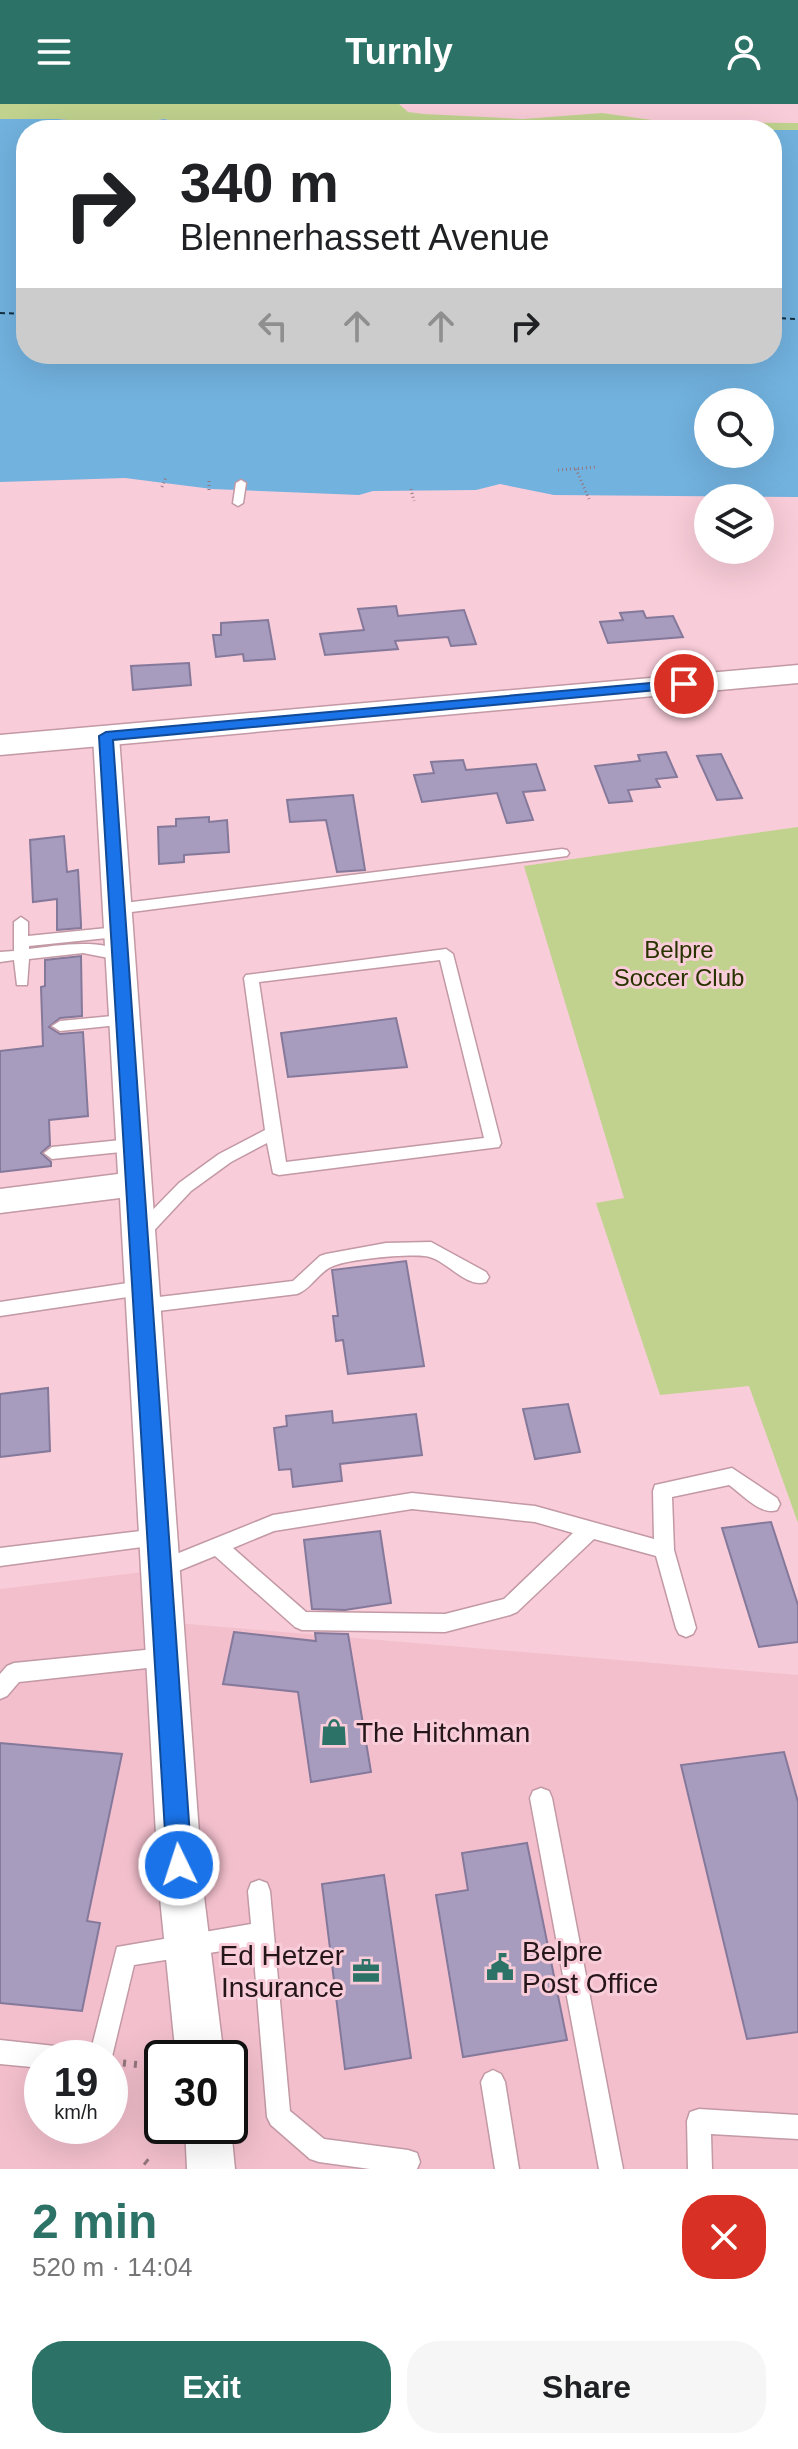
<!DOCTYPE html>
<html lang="en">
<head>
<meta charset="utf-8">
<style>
	:root { --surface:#fff; --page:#f6f6f6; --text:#202124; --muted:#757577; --accent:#2d7267 }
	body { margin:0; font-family:Helvetica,sans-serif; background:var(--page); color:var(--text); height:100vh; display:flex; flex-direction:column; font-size:30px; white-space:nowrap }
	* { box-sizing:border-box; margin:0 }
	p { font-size:26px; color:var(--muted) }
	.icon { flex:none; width:44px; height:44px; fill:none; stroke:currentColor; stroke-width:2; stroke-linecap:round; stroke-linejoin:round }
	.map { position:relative; height:2065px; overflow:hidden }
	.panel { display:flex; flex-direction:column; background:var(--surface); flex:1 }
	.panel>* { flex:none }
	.top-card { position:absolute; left:16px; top:16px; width:766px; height:244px; border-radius:32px; box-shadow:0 8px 32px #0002; background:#fff; color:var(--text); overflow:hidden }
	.fabs { position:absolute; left:694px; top:284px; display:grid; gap:16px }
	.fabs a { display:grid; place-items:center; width:80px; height:80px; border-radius:50%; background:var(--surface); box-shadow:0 8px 32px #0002; font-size:40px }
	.speed { position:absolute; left:24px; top:1936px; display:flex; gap:16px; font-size:40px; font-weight:700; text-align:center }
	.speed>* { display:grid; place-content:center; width:104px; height:104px; border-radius:50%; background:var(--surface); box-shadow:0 8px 32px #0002; line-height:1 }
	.speed small { font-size:20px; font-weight:400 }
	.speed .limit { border:4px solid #111; border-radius:12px; background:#fff; color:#111 }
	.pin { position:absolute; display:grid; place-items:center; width:68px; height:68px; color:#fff; margin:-34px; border:4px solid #fff; border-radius:50%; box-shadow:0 2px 8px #0007 }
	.me { position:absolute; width:88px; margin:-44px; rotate:356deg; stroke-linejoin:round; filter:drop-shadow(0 0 6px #0008) }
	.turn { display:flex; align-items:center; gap:28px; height:168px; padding:0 32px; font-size:36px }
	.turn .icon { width:104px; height:104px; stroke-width:2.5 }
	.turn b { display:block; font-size:56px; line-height:68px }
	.lanes { display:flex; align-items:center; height:76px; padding:0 32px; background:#0003; justify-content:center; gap:40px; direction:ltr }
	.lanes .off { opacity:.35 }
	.round { display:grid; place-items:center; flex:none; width:84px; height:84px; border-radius:32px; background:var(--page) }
	.headline { display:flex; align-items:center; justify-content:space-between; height:136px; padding:0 32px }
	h1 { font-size:48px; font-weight:600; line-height:60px; color:var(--accent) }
	.button { display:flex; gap:16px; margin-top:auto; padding:16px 32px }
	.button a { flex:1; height:92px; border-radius:32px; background:var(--accent); color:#fff; font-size:32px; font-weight:600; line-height:92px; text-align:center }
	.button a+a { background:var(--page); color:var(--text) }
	header { display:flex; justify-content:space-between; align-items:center; height:104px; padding:0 32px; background:var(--accent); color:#fff; font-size:36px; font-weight:600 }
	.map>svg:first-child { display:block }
</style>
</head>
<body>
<header><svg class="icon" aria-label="menu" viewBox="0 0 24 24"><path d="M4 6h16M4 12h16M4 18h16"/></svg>Turnly<svg class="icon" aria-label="person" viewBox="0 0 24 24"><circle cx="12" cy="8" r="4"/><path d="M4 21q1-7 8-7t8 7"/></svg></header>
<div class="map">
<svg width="798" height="2065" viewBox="0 0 798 2065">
	<rect width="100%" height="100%" fill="#f8ccd8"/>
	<!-- built -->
	<path fill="#f3bfcd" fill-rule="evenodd" d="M160 1466 164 1518 798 1571V2065H0V1485ZM42 1954H110V2022H42ZM162 1954H230V2022H162Z"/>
	<!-- green -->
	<path fill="#c0d28e" d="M0 0H399L408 8 424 10 523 15 602 9 666 18 798 19V26H388L197 22 164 15 123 22 58 15H0Z
		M798 723V1419L749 1282 660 1291 596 1099 624 1094 524 762Z"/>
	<!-- water -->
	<path fill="#72b2df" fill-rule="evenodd" d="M0 15H58L123 22 164 15 197 22 388 26H26V250H772V26H798V393L554 391 500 380 476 386 373 387 359 391 212 385 125 374 0 378ZM708 298H760V350H708Z"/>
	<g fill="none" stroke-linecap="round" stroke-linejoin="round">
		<!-- ferry -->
		<path stroke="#122f42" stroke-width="2" stroke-dasharray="5 4" stroke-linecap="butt" d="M0 209 26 210
			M772 214 798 215"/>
	</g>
	<!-- building -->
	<path fill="#a79bbe" stroke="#85799b" stroke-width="2" d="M396 502 398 512 464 506 476 540 451 542 448 533 395 537 398 545 325 551 320 530 364 526 358 505Z
		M643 507 646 514 673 512 683 533 608 539 600 518 623 516 620 509Z
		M268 516 275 555 244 557 243 550 216 553 213 531H221V519Z
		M189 559 191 581 133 586 131 562Z
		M666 648 677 673 656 675 660 683 628 686 632 697 609 699 595 662 640 657 638 651Z
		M721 650 742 694 717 696 697 652Z
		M463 656 466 666 536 660 545 686 523 688 533 716 507 719 497 689 422 698 414 671 434 669 431 658Z
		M353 691 365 766 337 768 326 716 290 718 287 696Z
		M209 713V718L227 716 229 748 184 751V758L159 760 158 723 176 722V715Z
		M64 732 67 768 78 766 81 820V824L57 826V795L33 798 30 736Z
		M81 852 82 912 60 914 49 923 60 930 83 928 88 1012 49 1016 50 1041 41 1049 51 1058V1062L0 1068V947L43 942 41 883 45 882V856Z
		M396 914 407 963 288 973 281 929Z
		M406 1157 424 1262 348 1270 343 1236 336 1237 333 1212H338L332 1166Z
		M48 1284 50 1347 0 1353V1290Z
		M568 1300 580 1348 535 1355 523 1305Z
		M332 1307 333 1319 416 1310 422 1351 340 1360 342 1377 293 1383 291 1365 279 1366 274 1324 287 1322 286 1312Z
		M771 1418 798 1501V1538L759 1543 722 1424Z
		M380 1427 391 1499 345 1506 312 1505 304 1436Z
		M234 1528 316 1537 315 1529 348 1530 371 1668 311 1678 298 1588 223 1580Z
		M0 1639 122 1650 87 1817 100 1819 82 1907 0 1899Z
		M784 1648 798 1698V1928L747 1935 681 1661Z
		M527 1739 567 1936 463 1953 436 1791 468 1786 462 1749Z
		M384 1771 411 1954 345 1965 322 1780Z"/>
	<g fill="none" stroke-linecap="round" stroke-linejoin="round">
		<!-- service casing -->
		<g stroke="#c299a4" stroke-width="3">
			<path id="service" d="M241 376 246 379 243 399 238 402 233 399 236 379Z
				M562 745 567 746 569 749 567 752 116 810 109 805 116 800Z
				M21 813 28 818V832L117 823 124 828 117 833 29 842V845C55 842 105 833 126 851L119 856 83 849 29 855 27 881H17L14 856 0 858V848L14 847V818Z
				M446 845 453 850 501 1039 499 1043 279 1071 273 1069 267 1039 231 1058 191 1087 147 1134H135L133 1129 135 1124 179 1079 219 1050 265 1026 244 874 246 871ZM440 856 484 1034 286 1058 259 878Z
				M123 911 131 916 128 920 60 927 52 922 60 917Z
				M131 1035 139 1041 131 1047 52 1055 44 1049 52 1043Z
				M431 1138 486 1168 489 1173 486 1178C465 1185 445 1153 424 1152 406 1150 347 1155 331 1163 318 1169 311 1185 297 1190L142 1209 136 1207 133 1202 136 1197 142 1195 293 1177 320 1152 326 1150 386 1139Z
				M141 1177 147 1179 150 1184 147 1189 141 1191 0 1212V1198Z
				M732 1364 777 1394 780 1400 777 1406C761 1412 742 1390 729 1381L672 1393 674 1446 696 1524 693 1530 686 1533 679 1530 676 1524 656 1452 594 1435 517 1508 510 1511 445 1528 302 1526 295 1523 215 1452 161 1474 154 1471 151 1465 154 1459 273 1411 412 1389 535 1402 654 1435 653 1387 655 1381ZM412 1405 535 1418 573 1429 504 1495 445 1510 306 1508 233 1444 274 1427Z
				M157 1425 164 1427 167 1433 164 1439 157 1441 0 1462V1444Z
				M165 1544 172 1546 175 1553 172 1560 165 1562 19 1578 7 1592 0 1595V1570L7 1562 14 1559Z
				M541 1684 549 1687 552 1694 623 2065H599L530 1694 533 1687Z
				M259 1776 267 1779 270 1787 290 2007 324 2035 408 2046 417 2049 420 2058 417 2065H370L319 2058 310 2055 271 2021 267 2013 253 1842 134 1861 110 1961V1954H89L117 1843 251 1820 248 1787 251 1779Z
				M0 1936 55 1942 63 1946 67 1954H42V1964L0 1960Z
				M493 1966 501 1970 505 1978 519 2065H495L481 1978 485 1970Z
				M699 2005 798 2011V2035L711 2030 712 2065H688L687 2017 690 2008Z"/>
		</g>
		<!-- minor casing -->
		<g stroke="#c299a4" stroke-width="3">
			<path id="minor" d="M106 624 115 627 119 632 203 1784 224 1954H176L159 1784 120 1094 0 1109V1085L118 1070 93 632 97 627Z
				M230 2015 235 2065H187L185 2022H230Z"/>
		</g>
		<!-- tertiary casing -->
		<g stroke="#c299a4" stroke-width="3">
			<path id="tertiary" d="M798 561V579L0 651V631Z"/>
		</g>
		<!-- path-far1 -->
		<path stroke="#94767e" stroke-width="3" stroke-dasharray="1 3" stroke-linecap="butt" d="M576 365 589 395
			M558 366 598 363
			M209 377V388
			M162 383 166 373
			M411 385 414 397
			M750 388 754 394"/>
		<!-- path -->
		<path stroke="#94767e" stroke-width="7" stroke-dasharray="3 8" stroke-linecap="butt" d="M123 1959 162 1963
			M145 2057 150 2061"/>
		<!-- service -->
		<use href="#service" fill="#fff" fill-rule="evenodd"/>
		<!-- minor -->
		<use href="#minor" fill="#fff" fill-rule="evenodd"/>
		<!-- tertiary -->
		<use href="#tertiary" fill="#fff" fill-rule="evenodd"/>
	</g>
	<!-- route -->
	<path fill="#1a73e8" stroke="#114b97" stroke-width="2" d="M684 576 689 577V583L113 636 192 1761 188 1770 179 1773 170 1770 167 1761 99 632 106 628Z"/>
	<!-- icons -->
	<defs>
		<g id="shop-bare" transform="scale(2.16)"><path d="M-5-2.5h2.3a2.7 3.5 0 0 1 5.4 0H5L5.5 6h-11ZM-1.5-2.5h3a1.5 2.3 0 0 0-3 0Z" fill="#2d7267" stroke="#f8ccd8" stroke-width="2.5" paint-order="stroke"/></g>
		<g id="civic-bare" transform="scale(2.16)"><path d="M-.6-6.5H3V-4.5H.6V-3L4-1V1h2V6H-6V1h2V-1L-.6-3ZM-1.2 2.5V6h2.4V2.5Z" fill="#2d7267" stroke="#f8ccd8" stroke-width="2.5" paint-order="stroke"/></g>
		<g id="office-bare" transform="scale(2.16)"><path d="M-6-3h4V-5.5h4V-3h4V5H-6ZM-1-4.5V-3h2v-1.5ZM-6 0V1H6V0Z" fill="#2d7267" stroke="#f8ccd8" stroke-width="2.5" paint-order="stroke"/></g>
	</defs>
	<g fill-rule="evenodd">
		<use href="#shop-bare" x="334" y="1628"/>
		<use href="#civic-bare" x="500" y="1863"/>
		<use href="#office-bare" x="366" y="1867"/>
	</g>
	<g text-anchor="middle" stroke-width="6" stroke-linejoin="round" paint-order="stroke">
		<!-- park labels -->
		<g font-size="24" fill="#293300" stroke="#f8ccd8">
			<text x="679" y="854">Belpre<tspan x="679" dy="28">Soccer Club</tspan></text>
		</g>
		<!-- near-poi labels -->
		<g font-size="28" fill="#25161a" stroke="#f8ccd8" text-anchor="start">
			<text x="356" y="1638">The Hitchman</text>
			<text x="522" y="1857">Belpre<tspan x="522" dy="32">Post Office</tspan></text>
			<text x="344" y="1861" text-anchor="end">Ed Hetzer<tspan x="344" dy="32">Insurance</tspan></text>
		</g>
	</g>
</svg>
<div class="fabs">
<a><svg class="icon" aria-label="search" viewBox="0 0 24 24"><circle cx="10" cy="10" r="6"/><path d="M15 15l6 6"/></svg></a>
<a><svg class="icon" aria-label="layers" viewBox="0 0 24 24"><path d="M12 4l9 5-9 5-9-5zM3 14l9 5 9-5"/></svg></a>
</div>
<div class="speed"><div>19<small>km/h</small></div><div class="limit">30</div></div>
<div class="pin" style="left:684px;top:580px;background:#d93025"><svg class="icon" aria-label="arrive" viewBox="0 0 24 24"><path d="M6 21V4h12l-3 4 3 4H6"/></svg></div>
<svg class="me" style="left:179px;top:1761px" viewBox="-20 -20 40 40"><circle r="17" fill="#1a73e8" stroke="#fff" stroke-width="3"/><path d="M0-11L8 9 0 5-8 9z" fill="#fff"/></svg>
<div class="top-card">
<div class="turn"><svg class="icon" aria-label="right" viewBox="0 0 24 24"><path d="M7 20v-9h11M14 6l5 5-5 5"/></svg><div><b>340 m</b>Blennerhassett Avenue</div></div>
<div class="lanes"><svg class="icon off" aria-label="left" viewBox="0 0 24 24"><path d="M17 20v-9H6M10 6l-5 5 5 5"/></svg><svg class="icon off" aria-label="ahead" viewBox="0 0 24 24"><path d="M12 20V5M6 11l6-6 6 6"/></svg><svg class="icon off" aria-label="ahead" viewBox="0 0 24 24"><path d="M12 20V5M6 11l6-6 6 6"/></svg><svg class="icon" aria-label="right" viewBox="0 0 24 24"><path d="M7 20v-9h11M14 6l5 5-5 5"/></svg></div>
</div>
</div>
<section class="panel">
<div class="headline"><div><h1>2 min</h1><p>520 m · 14:04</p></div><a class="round" style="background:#d93025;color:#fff"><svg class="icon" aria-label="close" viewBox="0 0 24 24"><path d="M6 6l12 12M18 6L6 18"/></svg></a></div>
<div class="button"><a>Exit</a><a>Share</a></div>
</section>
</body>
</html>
